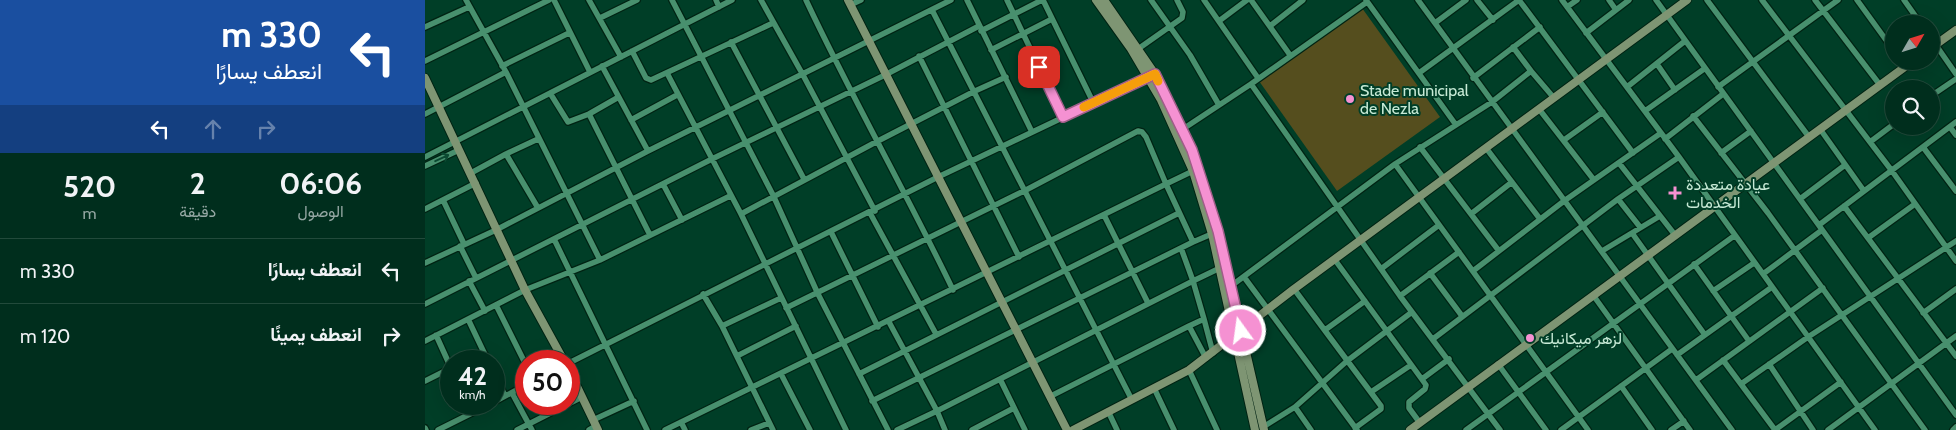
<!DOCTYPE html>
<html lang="ar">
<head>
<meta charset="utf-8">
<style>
	:root { --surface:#002e1d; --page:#0e3a2a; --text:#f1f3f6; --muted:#95a8a4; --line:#224a3b }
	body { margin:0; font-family:Cabin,Vazirmatn,sans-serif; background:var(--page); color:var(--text); direction:rtl; height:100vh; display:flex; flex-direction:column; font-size:19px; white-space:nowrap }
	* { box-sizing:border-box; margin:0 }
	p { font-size:16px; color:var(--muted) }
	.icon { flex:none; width:28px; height:28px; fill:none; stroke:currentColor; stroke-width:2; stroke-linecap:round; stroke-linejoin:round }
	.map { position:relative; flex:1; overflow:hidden; direction:ltr }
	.details { display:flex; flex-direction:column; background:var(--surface); width:425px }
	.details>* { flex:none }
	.hud { background:#1a4fa0; color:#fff; overflow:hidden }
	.needle { width:32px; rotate:51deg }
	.controls { position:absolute; left:1460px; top:15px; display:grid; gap:10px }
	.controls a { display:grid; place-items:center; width:55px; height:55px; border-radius:50%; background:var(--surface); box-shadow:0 5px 20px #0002,0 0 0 1px var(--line); font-size:25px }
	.speed { position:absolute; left:15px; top:350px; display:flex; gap:10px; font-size:25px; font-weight:700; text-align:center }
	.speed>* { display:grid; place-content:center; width:65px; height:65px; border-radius:50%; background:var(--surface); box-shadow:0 5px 20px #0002,0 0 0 1px var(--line); line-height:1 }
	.speed small { font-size:12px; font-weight:400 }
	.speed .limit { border:8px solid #d22; background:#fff; color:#111 }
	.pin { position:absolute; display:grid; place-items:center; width:42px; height:42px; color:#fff; margin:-21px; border-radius:10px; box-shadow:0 2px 8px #0006 }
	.me { position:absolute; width:55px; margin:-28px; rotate:346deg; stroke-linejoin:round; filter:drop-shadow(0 0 4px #0008) }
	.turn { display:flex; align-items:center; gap:18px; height:105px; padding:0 20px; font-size:22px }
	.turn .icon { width:65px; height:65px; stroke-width:2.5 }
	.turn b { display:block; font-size:35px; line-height:42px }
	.lanes { display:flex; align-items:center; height:48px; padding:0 20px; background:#0003; justify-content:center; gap:25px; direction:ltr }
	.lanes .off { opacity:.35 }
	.eta { display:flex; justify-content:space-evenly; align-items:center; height:85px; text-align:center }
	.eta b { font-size:30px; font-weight:800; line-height:35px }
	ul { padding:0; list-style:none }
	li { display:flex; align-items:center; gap:15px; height:65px; padding:0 20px; border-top:1px solid var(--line) }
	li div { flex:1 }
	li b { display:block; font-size:19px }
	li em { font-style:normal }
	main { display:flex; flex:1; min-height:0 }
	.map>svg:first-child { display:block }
</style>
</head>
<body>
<main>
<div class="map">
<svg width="1531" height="430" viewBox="0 0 1531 430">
	<rect width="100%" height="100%" fill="#003e27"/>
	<!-- green -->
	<path fill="#554e1e" d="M937 8 1015 117 912 191 834 81Z"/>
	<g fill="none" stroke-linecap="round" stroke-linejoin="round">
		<!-- street casing -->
		<g stroke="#002313" stroke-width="8">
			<path id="street" d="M41 0 81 72 175 260
				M129 0 165 72
				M164 0 196 57
				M247 0 348 195 393 294 463 430
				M291 0 294 7
				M336 0 378 75 450 211
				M381 0C427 98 481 192 528 290
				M542 0 607 132
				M582 0 638 117
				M618 0 668 102
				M726 0 765 55 794 105
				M779 0 833 78
				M826 0 865 55
				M993 0 1307 430
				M1052 0 1068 20
				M1094 0 1208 153
				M1137 0 1254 157 1450 430
				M1184 0 1191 10
				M1231 0 1531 415
				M1282 0 1384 137
				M1337 0 1467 171 1531 261
				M1390 0 1455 85
				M1432 0 1469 51
				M1479 0 1496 24
				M942 2 826 84 975 296 1075 430
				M425 5 436 0
				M1142 7 1152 0
				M507 10 707 400
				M175 18 212 0
				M794 21 822 0
				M1010 23 1041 0
				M845 26 878 0
				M0 27 44 7
				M556 31 617 0
				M1161 33 1204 0
				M1506 38 1531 74
				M306 42 379 179
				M713 49 757 18 758 12 752 0
				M566 50 627 19
				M207 51 221 78 226 80 348 23
				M494 56 594 257
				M0 61 124 0
				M1232 64 1250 90
				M77 66 144 33
				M177 66 223 151
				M1106 71 1129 98
				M242 73 316 214 421 430
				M994 73 1094 0
				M1048 78 1115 27
				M1202 87 1260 41
				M1293 87 1413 0
				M125 93 143 122 164 114
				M1506 96 1531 79
				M192 98 164 114 225 235
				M1114 109 1169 180
				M1220 111 1279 69
				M0 114 81 72
				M1268 116 1343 213 1500 430
				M206 120 252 95
				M1031 125 1067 102 1106 71 1088 47
				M1525 127 1531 135
				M758 129 826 84
				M1395 129 1439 191
				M1240 139 1298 94
				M1139 140 1178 112
				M1445 142 1469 124
				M995 147 1074 251
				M1498 147 1531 191
				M1061 148 1115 219
				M1296 153 1326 131
				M0 157 307 0
				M1194 163 1250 235
				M970 164 1163 430
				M0 166 34 150
				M46 173 81 154
				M238 184 257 220
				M1193 199 1215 227
				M1375 199 1420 165
				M18 200 39 244
				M1419 206 1531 356
				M113 208 81 154 113 139
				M0 209 51 183
				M445 213 511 334
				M316 214 451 142 550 91 581 77
				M1046 214 1087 182
				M679 215 723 303
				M1394 225 1531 122
				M406 232 453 327
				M1207 233 1280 335
				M1443 238 1490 204
				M129 239 222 430
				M768 242 789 233
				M35 246 51 278
				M756 248 768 281 795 268
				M1177 251 1235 216
				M910 260 1001 385 1000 389 984 402V408L995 423
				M0 263 71 230 223 151 526 0
				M1269 264 1324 341
				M956 269 1014 225
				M1048 271 1139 201 1236 133
				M1005 273 1037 316
				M1338 274 1397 230
				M819 277 932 430
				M44 281 60 311
				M806 286 970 164 1031 125 941 0
				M869 289 956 406V409L930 428
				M1288 291 1329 263
				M278 294 297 326 348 430
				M1168 295 1265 430
				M975 296 1034 252
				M0 304 287 159 460 75 554 26
				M71 305 101 365
				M361 308 601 190 713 131 717 132 721 137 741 184 768 171
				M1498 313 1531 289
				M43 319 63 361
				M779 319 788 353
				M464 322 512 411 768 281 779 319 764 326 781 358
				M297 326 356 298
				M900 330 940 301
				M11 335 26 368
				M1008 339 1193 199 1254 157
				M0 341 100 290 175 260 305 196
				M1252 355 1347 287
				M312 356 371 326
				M1298 360 1350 430
				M144 363 513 177 725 76
				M1073 364 1121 430
				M1344 364 1388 430
				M764 370 792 430
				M69 372 80 396
				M356 374 385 430
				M434 374 754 213
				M575 379 600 430
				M997 379 1024 359
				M1271 380 1398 288
				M0 381 26 368
				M1316 384 1383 337 1531 241
				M1196 386 1227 430
				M729 388 749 430
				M946 392 986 365
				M87 393 107 430
				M626 396 764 326
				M69 402 101 385
				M44 404 48 412
				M683 411 692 430
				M168 420 209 401
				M256 422 260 430
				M838 427 870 407
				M0 428 1 430
				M13 430 65 404
				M92 430 157 397
				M164 430 171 426
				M240 430 741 184 768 242 447 401
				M326 430 344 423
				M472 430 512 411 520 430
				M547 430 589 408
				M886 430 870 407 922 361 987 312
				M1041 430 1309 236
				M1136 430 1247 349
				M1246 430 1259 421
				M1350 430 1416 382
				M1403 430 1531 336
				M1528 430 1531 427"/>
		</g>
		<!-- secondary casing -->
		<g stroke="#002313" stroke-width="10">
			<path id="secondary" d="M423 0 642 430
				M671 0 706 49 736 100 768 171 787 234 830 430
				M679 0 730 74 767 150 793 231 839 430
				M1506 48 1531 30
				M0 78 100 290 139 361
				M144 370 173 430
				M648 430 764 370 869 289 1262 0
				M985 430 1488 61"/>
		</g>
		<!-- street -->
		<use href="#street" stroke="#48906e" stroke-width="5.5"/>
		<!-- secondary -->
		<use href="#secondary" stroke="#7e9573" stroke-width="8"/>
	</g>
	<!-- one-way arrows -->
	<defs><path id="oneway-shaft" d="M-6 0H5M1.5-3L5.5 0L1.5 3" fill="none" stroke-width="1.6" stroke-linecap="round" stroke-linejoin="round" transform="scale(1.25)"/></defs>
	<use stroke="#0b4a32" href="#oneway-shaft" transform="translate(17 158) rotate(-25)"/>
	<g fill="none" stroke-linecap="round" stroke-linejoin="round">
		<!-- route casing -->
		<g stroke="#9f5e88" stroke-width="12">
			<path id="route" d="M614 67 638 117 730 74 767 150 793 231 816 331"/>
		</g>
		<!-- route -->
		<use href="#route" stroke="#f591d2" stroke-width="9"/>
		<!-- slow -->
		<path stroke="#f59e0b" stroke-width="9" d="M659 107 730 74 733 81"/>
	</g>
	<!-- markers -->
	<g fill="#f591d2" stroke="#003e27" stroke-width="2">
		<circle cx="925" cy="99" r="5"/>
		<path d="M1247.5 185.5h5v5h5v5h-5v5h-5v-5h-5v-5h5z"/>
		<circle cx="1105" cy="338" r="5"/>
	</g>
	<g text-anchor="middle" stroke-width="4" stroke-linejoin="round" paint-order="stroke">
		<!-- poi labels -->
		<g font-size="16" fill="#c7ead6" stroke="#003e27" text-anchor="start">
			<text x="935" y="96">Stade municipal<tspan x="935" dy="18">de Nezla</tspan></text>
			<text x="1261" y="190">عيادة متعددة<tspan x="1261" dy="18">الخدمات</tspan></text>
			<text x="1115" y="344">لزهر ميكانيك</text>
		</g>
	</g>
</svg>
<div class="controls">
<a><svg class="needle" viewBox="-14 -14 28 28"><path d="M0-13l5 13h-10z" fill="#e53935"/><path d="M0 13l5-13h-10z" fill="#95a8a4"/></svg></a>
<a><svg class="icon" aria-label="search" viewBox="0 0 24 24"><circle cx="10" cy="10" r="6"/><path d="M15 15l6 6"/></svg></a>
</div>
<div class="speed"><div>42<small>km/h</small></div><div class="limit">50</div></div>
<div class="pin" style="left:614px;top:67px;background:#d93025"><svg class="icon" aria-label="arrive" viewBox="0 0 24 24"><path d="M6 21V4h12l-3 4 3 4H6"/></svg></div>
<svg class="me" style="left:816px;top:331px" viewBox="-20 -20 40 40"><circle r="17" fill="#f591d2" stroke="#fff" stroke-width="3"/><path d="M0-11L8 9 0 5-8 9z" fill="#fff"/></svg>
</div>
<section class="details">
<div class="hud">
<div class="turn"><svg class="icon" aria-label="left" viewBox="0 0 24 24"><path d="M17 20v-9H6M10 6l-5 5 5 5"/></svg><div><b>330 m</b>انعطف يسارًا</div></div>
<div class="lanes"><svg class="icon" aria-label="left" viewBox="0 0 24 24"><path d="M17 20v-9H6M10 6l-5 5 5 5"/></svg><svg class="icon off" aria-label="ahead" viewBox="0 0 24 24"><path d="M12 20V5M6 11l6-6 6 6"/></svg><svg class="icon off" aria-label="right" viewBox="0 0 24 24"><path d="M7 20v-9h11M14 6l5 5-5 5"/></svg></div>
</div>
<div class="eta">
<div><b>06:06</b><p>الوصول</p></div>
<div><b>2</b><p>دقيقة</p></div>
<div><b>520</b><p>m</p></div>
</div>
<ul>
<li><svg class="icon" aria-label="left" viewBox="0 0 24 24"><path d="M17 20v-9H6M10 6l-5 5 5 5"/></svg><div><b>انعطف يسارًا</b></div><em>330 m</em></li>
<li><svg class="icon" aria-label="right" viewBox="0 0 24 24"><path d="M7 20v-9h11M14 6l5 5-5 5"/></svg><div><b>انعطف يمينًا</b></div><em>120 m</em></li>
</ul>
</section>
</main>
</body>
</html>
